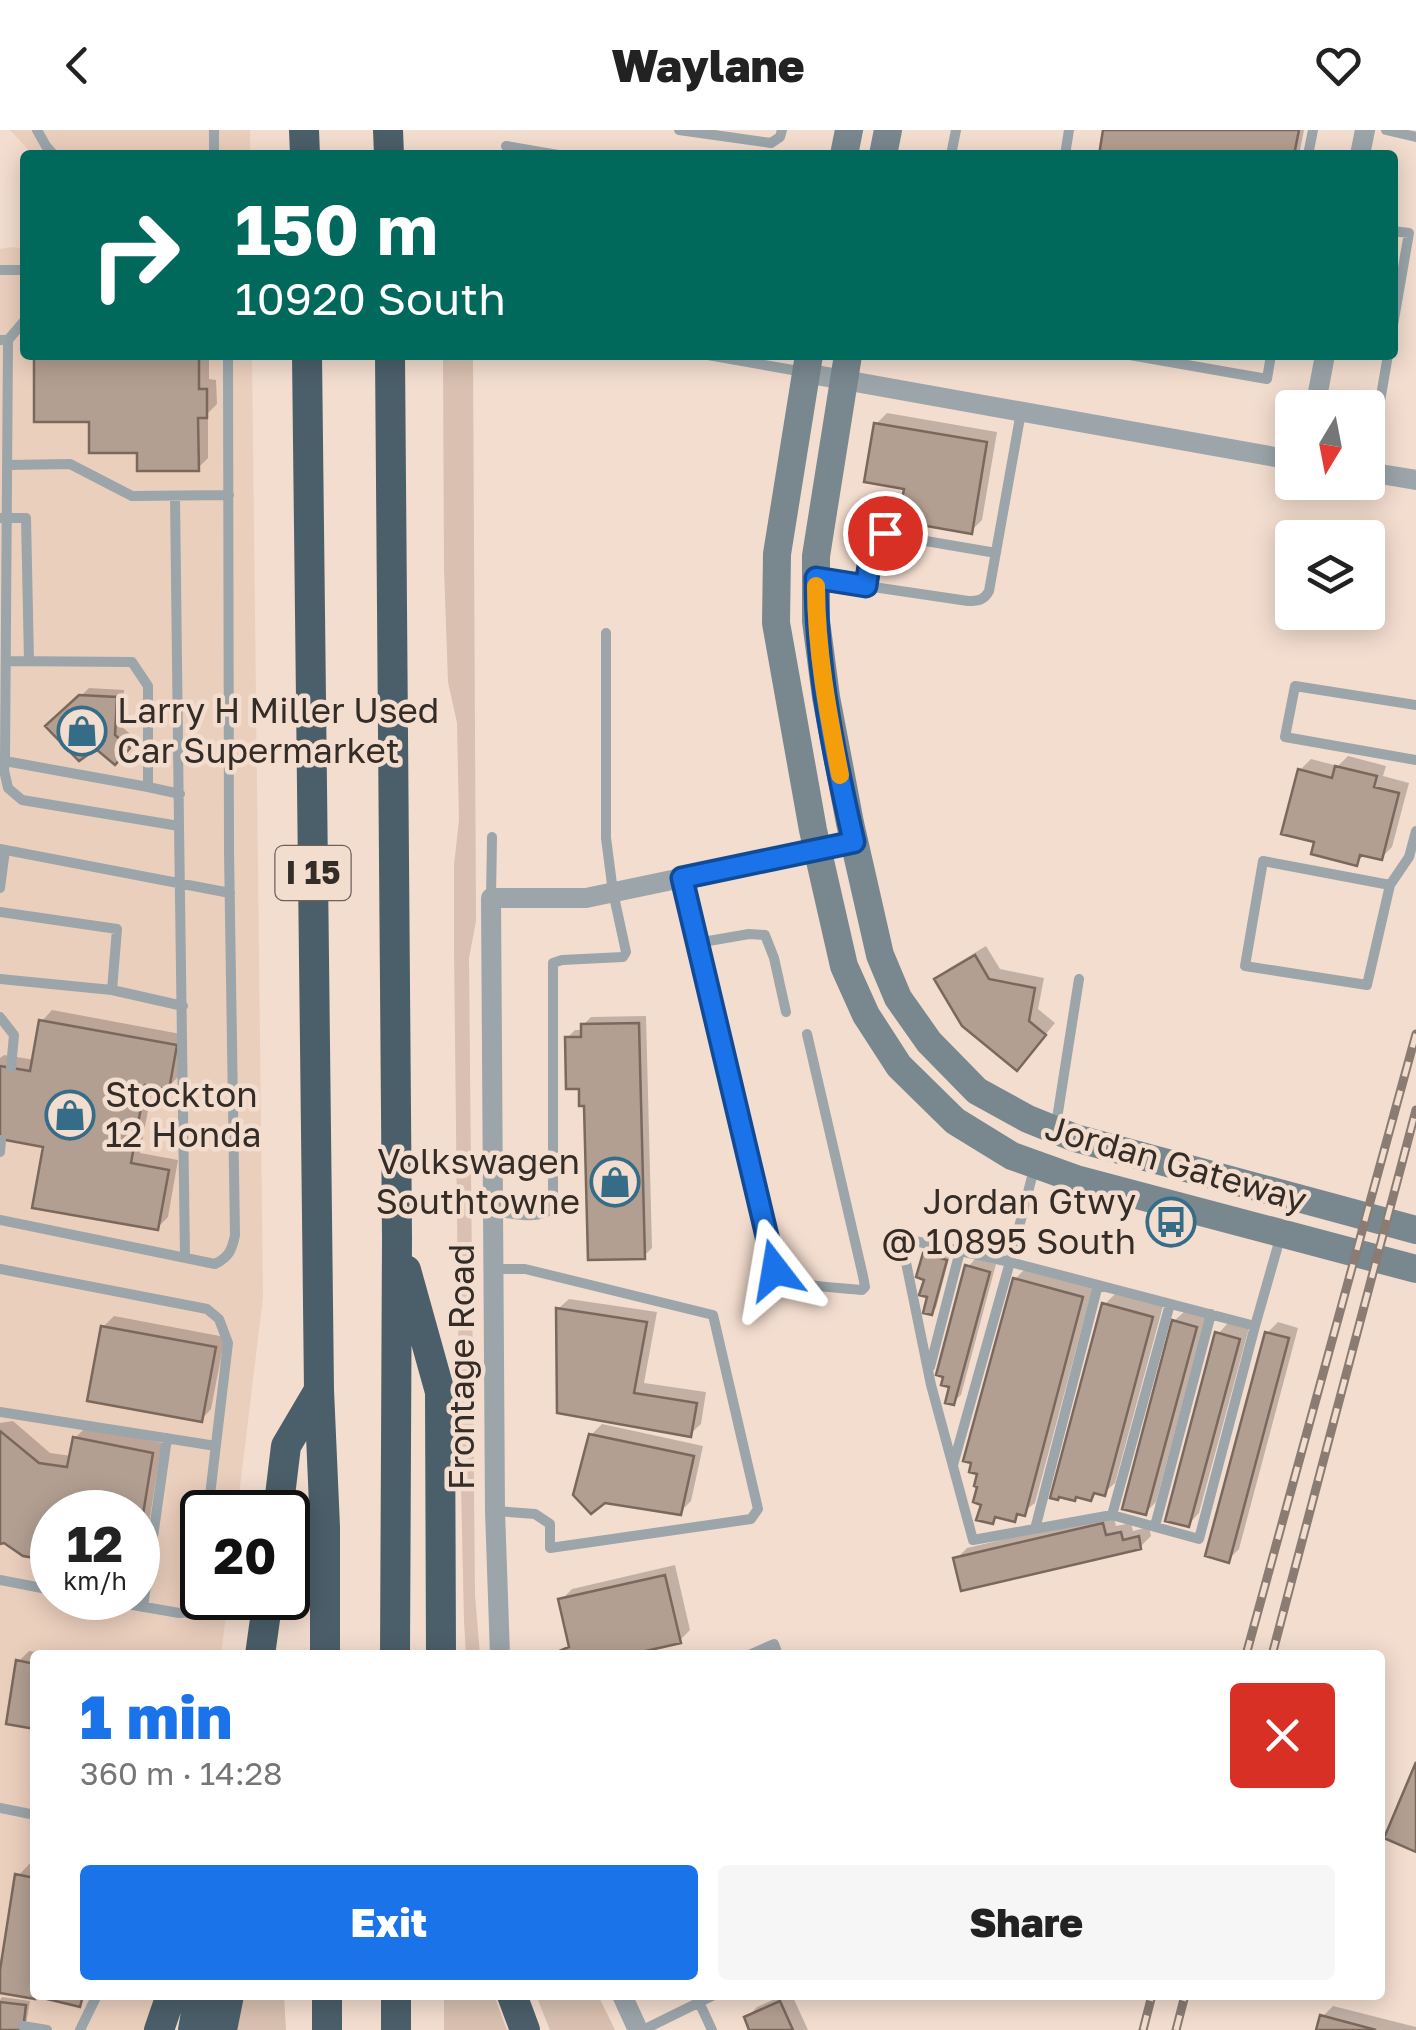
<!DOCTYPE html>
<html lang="en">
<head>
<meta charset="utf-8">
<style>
	:root { --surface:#fff; --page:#f6f6f6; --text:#222; --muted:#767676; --accent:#1a73e8 }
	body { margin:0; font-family:"Golos Text",sans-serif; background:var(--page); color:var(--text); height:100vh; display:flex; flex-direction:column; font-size:38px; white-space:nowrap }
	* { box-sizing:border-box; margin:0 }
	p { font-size:32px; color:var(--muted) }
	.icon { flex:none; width:55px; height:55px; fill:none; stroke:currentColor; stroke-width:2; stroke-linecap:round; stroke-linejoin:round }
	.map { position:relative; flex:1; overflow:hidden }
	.details { position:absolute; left:30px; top:1520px; width:1355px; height:350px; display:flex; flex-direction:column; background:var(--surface); border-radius:10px; box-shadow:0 5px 25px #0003 }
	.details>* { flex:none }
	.hud { position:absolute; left:20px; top:20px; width:1378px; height:210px; border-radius:10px; box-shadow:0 5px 25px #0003; background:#00695c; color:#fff; overflow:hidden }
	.needle { width:65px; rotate:190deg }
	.controls { position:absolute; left:1275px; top:260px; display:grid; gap:20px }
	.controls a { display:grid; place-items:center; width:110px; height:110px; border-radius:10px; background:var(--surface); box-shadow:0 5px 25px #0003; font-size:50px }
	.speed { position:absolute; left:30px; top:1360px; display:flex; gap:20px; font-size:50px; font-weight:700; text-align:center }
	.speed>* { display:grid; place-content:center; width:130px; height:130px; border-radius:50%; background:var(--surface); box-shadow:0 5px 25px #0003; line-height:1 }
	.speed small { font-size:25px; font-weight:400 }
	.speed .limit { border:5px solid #111; border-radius:15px; background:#fff; color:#111 }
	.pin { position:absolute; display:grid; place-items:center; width:85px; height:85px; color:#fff; margin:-42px; border:5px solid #fff; border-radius:50%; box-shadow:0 2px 10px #0007 }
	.me { position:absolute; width:110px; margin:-55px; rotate:346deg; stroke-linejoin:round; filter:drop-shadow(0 0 8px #0008) }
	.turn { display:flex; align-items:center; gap:35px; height:210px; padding:0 50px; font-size:45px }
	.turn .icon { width:130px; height:130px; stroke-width:2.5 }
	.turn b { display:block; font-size:70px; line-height:85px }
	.round { display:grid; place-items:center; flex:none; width:105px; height:105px; border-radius:10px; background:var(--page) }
	.summary { display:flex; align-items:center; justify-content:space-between; height:170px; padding:0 50px }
	h1 { font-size:60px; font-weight:800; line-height:75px; color:var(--accent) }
	.button { display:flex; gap:20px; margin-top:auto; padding:20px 50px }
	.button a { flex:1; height:115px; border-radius:10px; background:var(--accent); color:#fff; font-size:40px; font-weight:800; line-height:115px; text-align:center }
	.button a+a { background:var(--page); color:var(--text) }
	header { display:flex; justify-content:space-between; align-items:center; height:130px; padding:0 50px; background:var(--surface); font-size:45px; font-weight:800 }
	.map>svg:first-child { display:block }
</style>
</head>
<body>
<header><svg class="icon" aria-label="back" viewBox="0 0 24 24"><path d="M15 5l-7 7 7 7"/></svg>Waylane<svg class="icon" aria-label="heart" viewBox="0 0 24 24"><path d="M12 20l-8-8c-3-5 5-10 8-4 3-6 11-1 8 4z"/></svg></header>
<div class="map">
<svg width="1416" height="1900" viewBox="0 0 1416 1900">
	<rect width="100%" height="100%" fill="#f3ddcf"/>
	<!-- built -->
	<path fill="#ebcfbd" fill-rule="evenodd" d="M10 0H250V25H33Z
		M13 117 25 119V225H252L263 1167 237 1382H202V1468H228L221 1525H35V1865H167L159 1900H0V119ZM52 1382H138V1468H52Z"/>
	<!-- green -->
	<path fill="#d9c0b0" d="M443 225H473L476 791 469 828 475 1465 480 1525H466L464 1491 459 1263 454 819V735L459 690 457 593 448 552 444 438Z
		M243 1865H284L286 1900H237Z
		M444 1865H494L507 1900H444Z
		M536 1865H598L615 1900H550Z"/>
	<!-- shadow -->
	<path fill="#0003" d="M1106 0H1304L1299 25H1102Z
		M36 225H209V249L216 250 217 274 208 283V328L198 338 139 320 91 289Z
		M887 283 997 302 982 390 971 401 907 357 876 294Z
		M89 558 124 560 121 596 136 609 114 632 96 616 49 597Z
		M1348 626 1386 636 1383 646 1409 653 1392 717 1381 728 1365 724 1356 733 1317 710 1300 640 1311 629 1338 636Z
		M986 816 1000 839 1044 848 1038 879 1055 893 1027 927 937 849 948 839Z
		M52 880 186 905 179 946 168 957 153 954 140 1023 178 1030 168 1087 157 1098 46 1015 0 1007V928L4 925 35 930 42 891Z
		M646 886 652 1118 644 1126 586 973 567 908 575 900H584L583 895 591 887Z
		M930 1120 950 1125 936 1178 931 1182 925 1124Z
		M975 1129 996 1134 961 1265 953 1272 952 1256 968 1137Z
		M1026 1138 1093 1156 1035 1373 1014 1389 999 1385 992 1392 1015 1149Z
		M1115 1164 1163 1176 1115 1353 1104 1363 1097 1362 1090 1369 1105 1174Z
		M569 1169 657 1182 644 1253 706 1262 701 1294 690 1304 559 1281 558 1179Z
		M1185 1181 1206 1186 1156 1372 1146 1382 1174 1191Z
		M114 1186 225 1207 211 1279 201 1290 103 1197Z
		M1278 1192 1298 1198 1239 1419 1228 1430 1267 1203Z
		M1228 1193 1249 1198 1199 1383 1189 1394 1218 1204Z
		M13 1291 50 1323 72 1326 75 1308 86 1297 162 1313 145 1418 138 1425V1382H52V1429L24 1424 4 1410 0 1411V1293Z
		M602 1294 703 1316 691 1371 680 1382 591 1305Z
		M1113 1384 1116 1396 1131 1393 1133 1401 1149 1397 1151 1406 1140 1417 956 1429 967 1418Z
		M675 1435 690 1500 679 1511 620 1525H562L561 1522 571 1513 561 1470 572 1459Z
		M29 1521 55 1525H35V1596L18 1532Z
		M34 1729 35 1865 0 1860 18 1746Z
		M784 1865H792L808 1900H752L747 1888 757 1877Z
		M2 1867 30 1871 25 1900H0V1870Z
		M1333 1876 1416 1897V1900H1318L1322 1887Z"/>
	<!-- building -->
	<path fill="#b39f92" stroke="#7b685c" stroke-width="2.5" d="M1103 0H1299L1294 25H1099Z
		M34 225H199V259H207V288H198L199 341H137V323H89V292H34Z
		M874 293 987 312 972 404 898 391 904 359 864 352Z
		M79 565 117 567 115 605 130 618 115 635 96 619 79 631 45 596Z
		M1335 636 1377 646 1374 657 1399 663 1382 730 1360 725 1357 736 1311 724 1314 712 1281 704 1298 639 1332 648Z
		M975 825 989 849 1035 858 1029 891 1046 905 1017 941 962 896 934 849Z
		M39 890 177 915 169 960 145 955 131 1033 169 1040 158 1100 32 1078 43 1017 0 1009V936L30 941Z
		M639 893 645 1129 588 1130 584 976H579V959H566L565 907H581V894Z
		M923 1123 947 1130 932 1185 923 1183 927 1167 919 1165 924 1150 916 1147Z
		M965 1135 990 1142 954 1275 945 1273 949 1257 941 1255 943 1247 936 1245Z
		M1013 1148 1083 1167 1025 1386 1017 1384 1015 1392 995 1387 993 1394 976 1390 981 1375 973 1372 977 1357 974 1356 977 1344 969 1342 971 1333 963 1331Z
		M1102 1173 1153 1187 1105 1366 1094 1363 1091 1371 1076 1367 1075 1371 1059 1367 1058 1370 1050 1368Z
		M556 1178 647 1192 634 1263 697 1273 691 1307 557 1283Z
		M1172 1190 1197 1197 1146 1385 1122 1379Z
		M101 1196 216 1217 202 1292 87 1271Z
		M1215 1202 1240 1209 1189 1397 1165 1391Z
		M1265 1202 1289 1208 1229 1433 1205 1426Z
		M0 1301 39 1333 67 1337 73 1307 153 1323 138 1415V1382H52V1431L23 1426 4 1413 0 1414Z
		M589 1304 694 1326 681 1385 605 1373 591 1384 573 1365Z
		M1103 1393 1106 1405 1121 1402 1123 1410 1139 1406 1141 1419 961 1461 953 1428Z
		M665 1445 681 1513 628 1525H559V1521L569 1517 558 1469Z
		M16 1530 35 1534V1599L6 1594Z
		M1416 1632V1722L1384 1708Z
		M15 1744 35 1748V1869L0 1863V1840Z
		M43 1865H83L80 1877 43 1868Z
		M780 1871 793 1900H749L744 1887Z
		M0 1872 26 1875 23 1900H0Z
		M1320 1885 1376 1900H1316Z"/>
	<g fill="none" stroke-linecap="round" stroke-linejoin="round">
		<!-- service -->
		<path stroke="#9ba5aa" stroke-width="10" d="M37 0 46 16 54 25
			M214 0V25
			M679 0 771 13 780 7 782 0
			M1386 0 1416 7
			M506 16 558 25
			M951 25 956 0
			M1065 25 1069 0
			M1308 25 1313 0
			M1392 101 1409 103 1392 201
			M0 140H25
			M0 210H8L5 631 4 640H0
			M8 210 25 190
			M708 225 804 242
			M1130 225 1267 249 1271 225
			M8 335 70 334 132 366 229 365
			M1368 341 1388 225
			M175 366 179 696
			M0 388H26L29 531
			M819 449 968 471C979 471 984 470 989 461L1021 282
			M866 456 873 409 879 403 996 423
			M7 531 132 532 148 556V657L180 664
			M1416 575 1295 556 1285 607 1416 630
			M5 631 148 657
			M4 640 8 658 22 670 179 696 185 1127
			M0 719 230 763
			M683 749 775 1140C791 1158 838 1157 862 1160L865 1157 863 1146 807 904
			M1390 755 1263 731 1245 836 1367 855 1390 755 1409 727 1416 701
			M0 758 5 720
			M491 768 492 707
			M0 782 117 799 112 860
			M697 813 749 804 765 805 774 828 786 882
			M0 849 112 860 183 876
			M0 887 14 905 11 938
			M1056 995 1079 849
			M0 1022 1 1010
			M493 1081C512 1083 538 1091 553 1078V833L562 830 623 827 626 822 613 762 606 708V503
			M0 1090 215 1134C229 1127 232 1120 235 1105L229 721 228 225
			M0 1139 207 1179 219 1189 228 1213 208 1382
			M494 1139H525L713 1185 758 1379 751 1389 550 1418V1394L535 1384 496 1381
			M1255 1196 1281 1105
			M930 1237 960 1121
			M0 1282 216 1316
			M953 1335 1010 1132 901 1108 931 1255 973 1410 1112 1385 1199 1409 1255 1196 1010 1132 1035 1035
			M1112 1385 1170 1174
			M1155 1396 1211 1184
			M1035 1399 1098 1155
			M0 1450 52 1460
			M93 1468 179 1483 192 1482 197 1467 202 1423
			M143 1477 167 1308
			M749 1525 774 1514 778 1525
			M0 1678 35 1685
			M699 1872 712 1900
			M23 1896 47 1900
			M80 1900 97 1865
			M643 1900 714 1865"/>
		<!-- minor -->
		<path stroke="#9ba5aa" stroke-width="20" d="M1360 25 1365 0
			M805 243 1292 330
			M1315 278 1325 225
			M1368 342 1416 350
			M500 1525 495 1381 491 768H586L854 712
			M622 1865 638 1900"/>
		<!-- secondary -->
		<path stroke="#79878f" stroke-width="28" d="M844 25 849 0
			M883 25 888 0
			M809 225 777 424 776 493 813 700 844 836 866 885 899 936 955 991 1012 1026 1076 1049 1416 1139
			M848 225 816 426V491L826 567 850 693 880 825 898 868 929 912 977 961 1028 989 1075 1008 1416 1100"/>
		<!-- motorway -->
		<path stroke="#4b5f6a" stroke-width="30" d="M304 0 305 25
			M388 0 389 25
			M307 225 319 1260 325 1397V1525
			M390 225 397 1108 395 1525
			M406 1140 440 1262 441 1525
			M278 1382 286 1316 319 1260
			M260 1525 268 1468
			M327 1865V1900
			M396 1865V1900
			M512 1865 525 1900
			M159 1900 171 1865
			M193 1900 199 1865
			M222 1900 229 1865"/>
		<!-- rail casing -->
		<g stroke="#8a7c73" stroke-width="9">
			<path id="rail" d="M1246 1525 1416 904
				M1272 1525 1416 980
				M1143 1900 1152 1865
				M1176 1900 1185 1865"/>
		</g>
		<!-- rail -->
		<use href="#rail" stroke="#f3ddcf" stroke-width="5" stroke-dasharray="15" stroke-linecap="butt"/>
	</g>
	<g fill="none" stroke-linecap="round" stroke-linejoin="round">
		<!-- route casing -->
		<g stroke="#114b97" stroke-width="25">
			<path id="route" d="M775 1140 682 748 854 712C834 626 816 537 816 448L866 456 873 409 879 403H885"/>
		</g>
		<!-- route -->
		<use href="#route" stroke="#1a73e8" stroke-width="18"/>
		<!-- slow -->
		<path stroke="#f59e0b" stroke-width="18" d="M816 456C816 520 828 583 840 645"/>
	</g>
	<!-- icons -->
	<defs>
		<g id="shop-ring" transform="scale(2.5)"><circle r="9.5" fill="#f3ddcf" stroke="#356c87" stroke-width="1.5"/><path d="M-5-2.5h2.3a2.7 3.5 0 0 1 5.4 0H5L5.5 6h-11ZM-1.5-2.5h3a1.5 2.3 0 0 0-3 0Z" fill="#356c87"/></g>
		<g id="bus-ring" transform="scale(2.5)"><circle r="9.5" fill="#f3ddcf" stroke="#356c87" stroke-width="1.5"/><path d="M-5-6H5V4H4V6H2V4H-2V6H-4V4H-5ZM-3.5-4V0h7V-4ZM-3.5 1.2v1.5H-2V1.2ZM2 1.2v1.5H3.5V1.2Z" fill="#356c87"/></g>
	</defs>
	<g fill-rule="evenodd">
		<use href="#shop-ring" x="82" y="601"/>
		<use href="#shop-ring" x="70" y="985"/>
		<use href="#shop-ring" x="615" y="1052"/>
		<use href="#bus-ring" x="1171" y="1092"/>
	</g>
	<g text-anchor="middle" stroke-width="9" stroke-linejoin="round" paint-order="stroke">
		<!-- shield labels -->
		<rect fill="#f3ddcf" stroke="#6d6159" stroke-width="2.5" x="275.5" y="716" width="75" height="54" rx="8"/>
		<g font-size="32" font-weight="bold" fill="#342c27">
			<text x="313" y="754">I 15</text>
		</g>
		<!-- poi labels -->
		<g font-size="35" fill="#342c27" stroke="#f3ddcf" text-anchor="start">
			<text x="117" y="593">Larry H Miller Used<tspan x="117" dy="40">Car Supermarket</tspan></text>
			<text x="105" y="977">Stockton<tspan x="105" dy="40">12 Honda</tspan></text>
			<text x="580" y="1044" text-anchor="end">Volkswagen<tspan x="580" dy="40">Southtowne</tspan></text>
			<text x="1136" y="1084" text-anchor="end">Jordan Gtwy<tspan x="1136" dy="40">@ 10895 South</tspan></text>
		</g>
		<!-- street labels -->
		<g font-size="35" fill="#342c27" stroke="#f3ddcf">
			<text transform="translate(1176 1034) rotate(16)" y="12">Jordan Gateway</text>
			<text transform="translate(462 1237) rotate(-90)" y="12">Frontage Road</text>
		</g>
	</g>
</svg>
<div class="controls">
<a><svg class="needle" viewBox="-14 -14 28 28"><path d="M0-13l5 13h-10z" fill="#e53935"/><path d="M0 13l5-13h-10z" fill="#767676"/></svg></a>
<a><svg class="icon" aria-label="layers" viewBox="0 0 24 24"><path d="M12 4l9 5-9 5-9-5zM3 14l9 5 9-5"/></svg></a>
</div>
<div class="speed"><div>12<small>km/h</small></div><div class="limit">20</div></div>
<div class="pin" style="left:885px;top:403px;background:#d93025"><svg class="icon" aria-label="arrive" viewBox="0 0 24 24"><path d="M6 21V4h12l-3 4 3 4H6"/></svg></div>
<svg class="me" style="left:775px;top:1140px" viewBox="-20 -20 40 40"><path d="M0-17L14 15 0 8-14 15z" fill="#1a73e8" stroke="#fff" stroke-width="4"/></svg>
<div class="hud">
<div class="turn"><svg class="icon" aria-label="right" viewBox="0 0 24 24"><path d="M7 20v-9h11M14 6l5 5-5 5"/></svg><div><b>150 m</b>10920 South</div></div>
</div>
<section class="details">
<div class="summary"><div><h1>1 min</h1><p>360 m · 14:28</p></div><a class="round" style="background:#d93025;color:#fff"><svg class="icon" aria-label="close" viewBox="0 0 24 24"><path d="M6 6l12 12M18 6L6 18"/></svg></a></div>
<div class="button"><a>Exit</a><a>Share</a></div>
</section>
</div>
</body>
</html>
